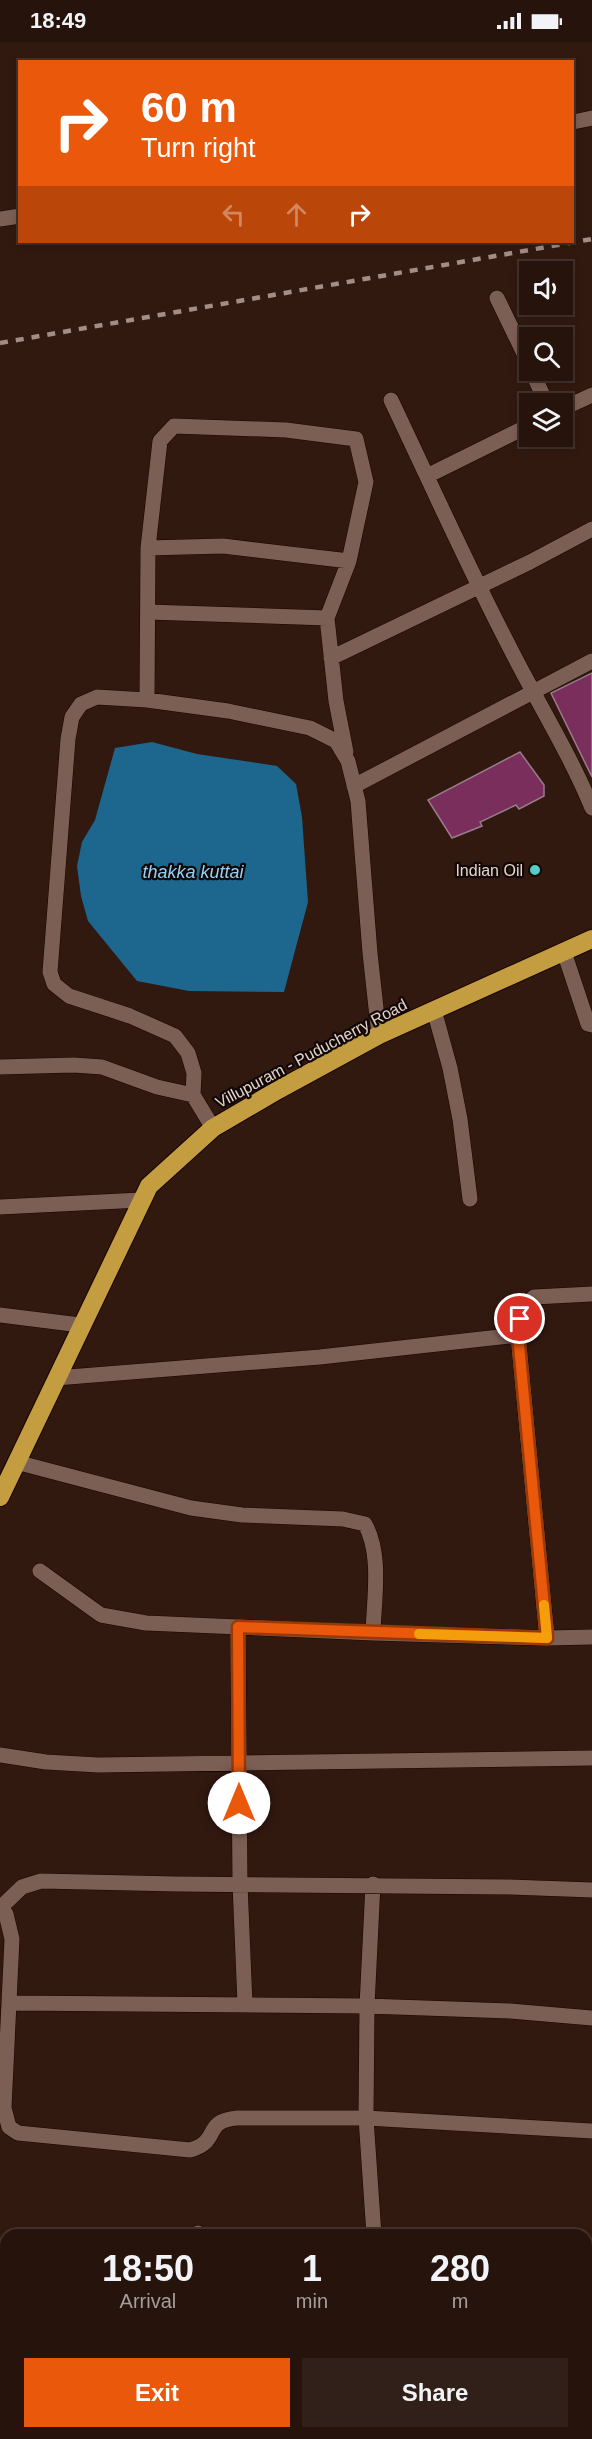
<!DOCTYPE html>
<html lang="en">
<head>
<meta charset="utf-8">
<style>
	:root { --surface:#25130c; --page:#31201a; --text:#f1f3f6; --muted:#a39e9d; --line:#42322d; --accent:#ea580c }
	body { margin:0; font-family:Helvetica,sans-serif; background:var(--page); color:var(--text); height:100vh; display:flex; flex-direction:column; font-size:22px; white-space:nowrap }
	* { box-sizing:border-box; margin:0 }
	p { font-size:20px; color:var(--muted) }
	.icon { flex:none; width:33px; height:33px; fill:none; stroke:currentColor; stroke-width:2; stroke-linecap:round; stroke-linejoin:round }
	.map { position:relative; flex:1; overflow:hidden }
	.details { position:absolute; left:0px; top:2187px; width:592px; height:210px; display:flex; flex-direction:column; background:var(--surface); border-radius:18px 18px 0 0; box-shadow:0 3px 9px #0003,0 0 0 2px var(--line) }
	.details>* { flex:none }
	.top-card { position:absolute; left:18px; top:18px; width:556px; height:183px; border-radius:0px; box-shadow:0 3px 9px #0003,0 0 0 2px var(--line); background:#ea580c; color:#fff; overflow:hidden }
	.fabs { position:absolute; left:519px; top:219px; display:grid; gap:12px }
	.fabs a { display:grid; place-items:center; width:54px; height:54px; border-radius:0px; background:var(--surface); box-shadow:0 3px 9px #0003,0 0 0 2px var(--line); font-size:30px }
	.pin { position:absolute; display:grid; place-items:center; width:51px; height:51px; color:#fff; margin:-26px; border:3px solid #fff; border-radius:50%; box-shadow:0 2px 6px #0007 }
	.me { position:absolute; width:66px; margin:-33px; rotate:0deg; stroke-linejoin:round; filter:drop-shadow(0 0 4px #0008) }
	.turn { display:flex; align-items:center; gap:21px; height:126px; padding:0 24px; font-size:27px }
	.turn .icon { width:78px; height:78px; stroke-width:2.5 }
	.turn b { display:block; font-size:42px; line-height:51px }
	.lanes { display:flex; align-items:center; height:57px; padding:0 24px; background:#0003; justify-content:center; gap:30px; direction:ltr }
	.lanes .off { opacity:.35 }
	.eta { display:flex; justify-content:space-evenly; align-items:center; height:102px; text-align:center }
	.eta b { font-size:36px; font-weight:700; line-height:42px }
	.button { display:flex; gap:12px; margin-top:auto; padding:12px 24px }
	.button a { flex:1; height:69px; border-radius:0px; background:var(--accent); color:#fff; font-size:24px; font-weight:700; line-height:69px; text-align:center }
	.button a+a { background:var(--page); color:var(--text) }
	.status { display:flex; justify-content:space-between; align-items:center; height:42px; padding:0 30px; background:var(--surface); direction:ltr }
	.status svg { height:16px; fill:currentColor }
	.map>svg:first-child { display:block }
</style>
</head>
<body>
<div class="status"><b>18:49</b><svg viewBox="0 0 49 12"><path d="M0 12V9h3v3zM5 12V6h3v6zM10 12V3h3v9zM15 12V0h3v12zM26 1h20v11H26zM47 4h2v5h-2z"/></svg></div>
<div class="map">
<svg width="592" height="2397" viewBox="0 0 592 2397">
	<rect width="100%" height="100%" fill="#311910"/>
	<!-- water -->
	<path fill="#1d668e" d="M152 700 197 712 277 724 296 742 302 775 308 860 284 950 189 949 137 939 88 879 81 854 77 824 82 800 95 778 115 706Z"/>
	<!-- building -->
	<path fill="#792e5c" stroke="#997b8b" stroke-width="1.5" d="M592 631V735L551 651Z
		M520 710 544 743V754L519 767 516 763 480 780 482 784 452 796 428 758Z"/>
	<g fill="none" stroke-linecap="round" stroke-linejoin="round">
		<!-- minor casing -->
		<g stroke="#180400" stroke-width="16">
			<path id="minor" d="M573 80 592 76
				M0 177 20 174
				M497 256 530 324
				M531 328 547 362
				M391 358C430 440 467 523 509 604 536 658 569 710 592 766
				M562 367 592 353
				M427 434 530 383
				M148 506 223 504 349 519
				M148 570 327 576
				M331 616 530 520 592 487
				M147 658 148 506 160 399 174 384 286 388 356 397 366 440 349 519 327 576 336 659 346 710
				M354 744 592 619
				M564 910 588 982 592 983
				M434 968 450 1026 460 1077 470 1157
				M0 1025 74 1023 102 1025 157 1045 193 1053
				M213 1086 193 1053 194 1031 188 1011 175 994 130 974 69 954 54 942 50 930 68 697 72 675 81 662 97 655 147 658 228 669 310 686 336 699 348 719 358 759 370 911 379 993
				M0 1165 141 1158
				M0 1273 80 1283
				M518 1293 523 1265 534 1255 592 1252
				M56 1336 320 1315 518 1293 547 1596
				M16 1420 191 1466 242 1473 343 1477 365 1482C382 1513 374 1556 373 1591
				M40 1529 101 1573 146 1581 373 1591 547 1596 592 1595
				M238 1585 240 1842 245 1962
				M0 1713 46 1720 98 1723 592 1716
				M373 1842 367 1964 510 1969 592 1976
				M0 1866 22 1845 41 1839 177 1842 510 1845 592 1848
				M0 1867 6 1872 12 1897 4 2066 9 2085 18 2091 190 2108C221 2100 202 2079 237 2076H366L592 2089
				M9 1961 367 1964 366 2076 374 2193
				M198 2193V2191
				M0 2236H6
				M193 2391V2397
				M378 2397V2391"/>
		</g>
		<!-- highway casing -->
		<g stroke="#180400" stroke-width="20">
			<path id="highway" d="M0 1455 149 1144 213 1086 278 1048 379 993 592 897"/>
		</g>
		<!-- minor -->
		<use href="#minor" stroke="#7c5f54" stroke-width="15"/>
		<!-- highway -->
		<use href="#highway" stroke="#c39d3f" stroke-width="18"/>
		<!-- rail -->
		<path stroke="#a28e87" stroke-width="4.5" stroke-dasharray="8 8" stroke-linecap="butt" d="M0 301 592 197"/>
	</g>
	<g fill="none" stroke-linecap="round" stroke-linejoin="round">
		<!-- route casing -->
		<g stroke="#983908" stroke-width="15">
			<path id="route" d="M239 1761 238 1585 547 1596 518 1293 520 1277"/>
		</g>
		<!-- route -->
		<use href="#route" stroke="#ea580c" stroke-width="10"/>
		<!-- slow -->
		<path stroke="#f59e0b" stroke-width="10" d="M419 1592 547 1596 544 1563"/>
	</g>
	<!-- markers -->
	<circle fill="#54cdc6" stroke="#110704" stroke-width="2" cx="535" cy="828" r="6"/>
	<g text-anchor="middle" stroke-width="4.5" stroke-linejoin="round" paint-order="stroke">
		<!-- poi labels -->
		<g font-size="16" fill="#e5d4ce" stroke="#110704" text-anchor="end">
			<text x="523" y="834">Indian Oil</text>
		</g>
		<!-- street labels -->
		<g font-size="16" fill="#e5d4ce" stroke="#110704">
			<text transform="translate(311 1011) rotate(-28)" y="6">Villupuram - Puducherry Road</text>
		</g>
		<!-- water labels -->
		<g font-size="18" font-style="italic" fill="#91d2fc" stroke="#110704">
			<text x="193" y="836">thakka kuttai</text>
		</g>
	</g>
</svg>
<div class="fabs">
<a><svg class="icon" aria-label="sound" viewBox="0 0 24 24"><path d="M4 9h4l5-4v14l-5-4H4zM17 9q2 3 0 6"/></svg></a>
<a><svg class="icon" aria-label="search" viewBox="0 0 24 24"><circle cx="10" cy="10" r="6"/><path d="M15 15l6 6"/></svg></a>
<a><svg class="icon" aria-label="layers" viewBox="0 0 24 24"><path d="M12 4l9 5-9 5-9-5zM3 14l9 5 9-5"/></svg></a>
</div>
<div class="pin" style="left:520px;top:1277px;background:#d93025"><svg class="icon" aria-label="arrive" viewBox="0 0 24 24"><path d="M6 21V4h12l-3 4 3 4H6"/></svg></div>
<svg class="me" style="left:239px;top:1761px" viewBox="-20 -20 40 40"><circle r="19" fill="#fff"/><path d="M0-13L10 11 0 6-10 11z" fill="#ea580c"/></svg>
<div class="top-card">
<div class="turn"><svg class="icon" aria-label="right" viewBox="0 0 24 24"><path d="M7 20v-9h11M14 6l5 5-5 5"/></svg><div><b>60 m</b>Turn right</div></div>
<div class="lanes"><svg class="icon off" aria-label="left" viewBox="0 0 24 24"><path d="M17 20v-9H6M10 6l-5 5 5 5"/></svg><svg class="icon off" aria-label="ahead" viewBox="0 0 24 24"><path d="M12 20V5M6 11l6-6 6 6"/></svg><svg class="icon" aria-label="right" viewBox="0 0 24 24"><path d="M7 20v-9h11M14 6l5 5-5 5"/></svg></div>
</div>
<section class="details">
<div class="eta">
<div><b>18:50</b><p>Arrival</p></div>
<div><b>1</b><p>min</p></div>
<div><b>280</b><p>m</p></div>
</div>
<div class="button"><a>Exit</a><a>Share</a></div>
</section>
</div>
</body>
</html>
